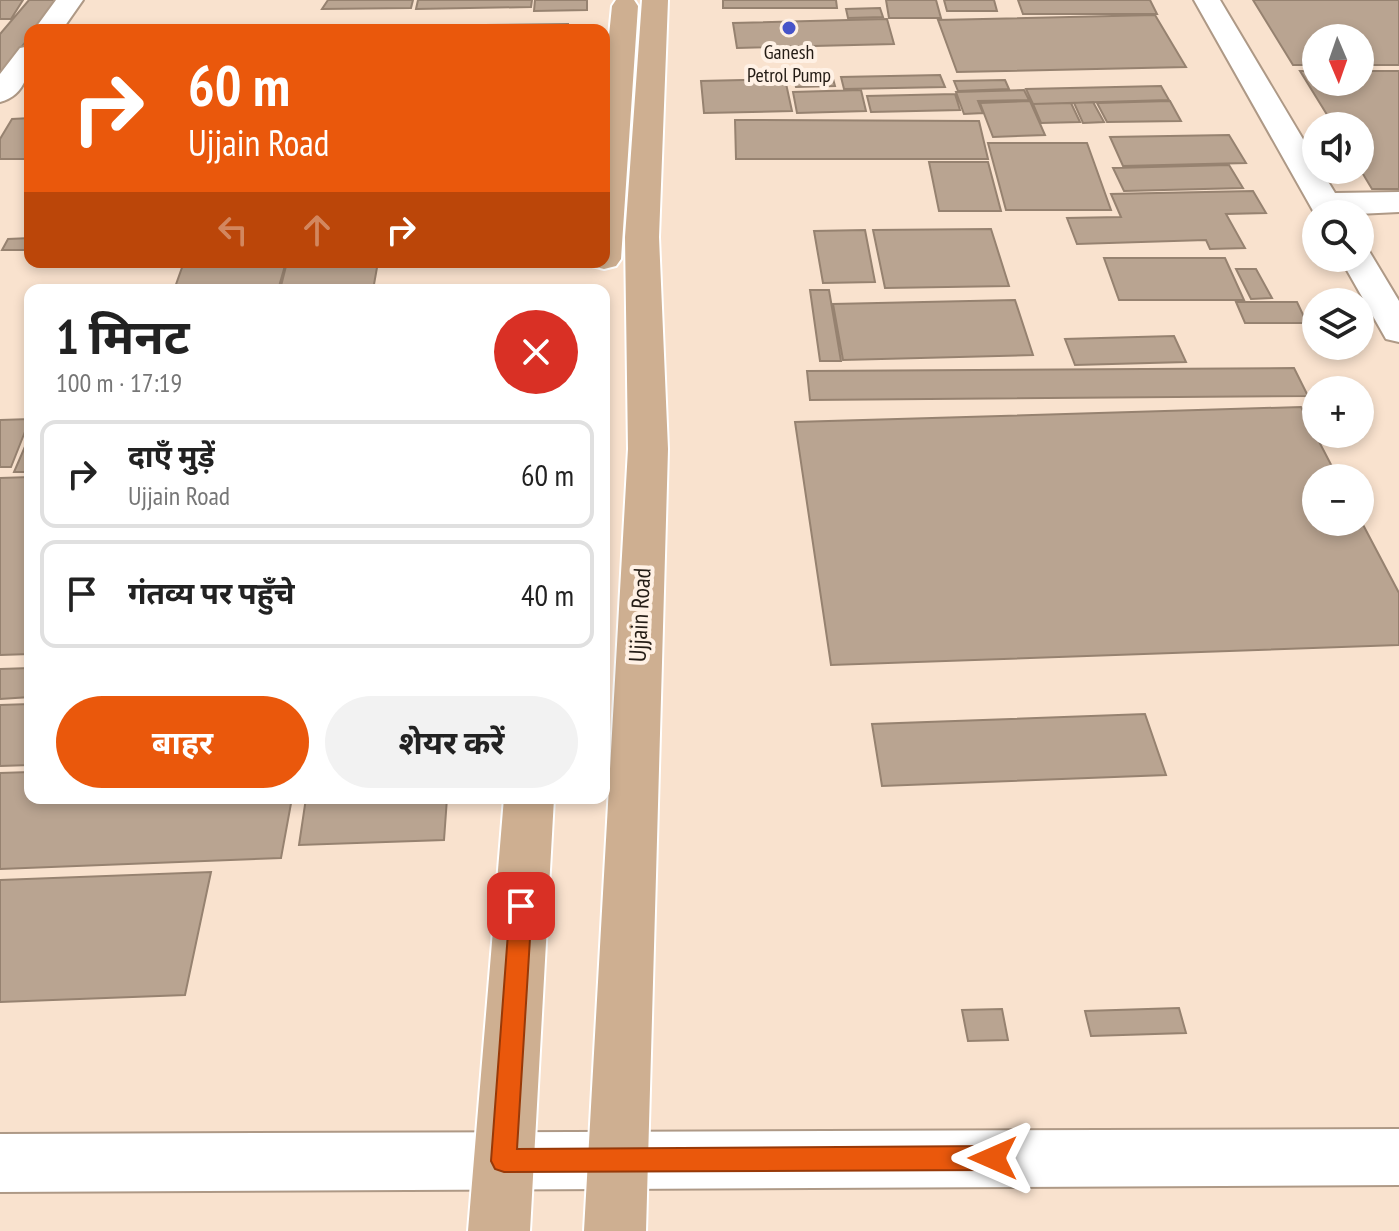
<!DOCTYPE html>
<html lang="hi">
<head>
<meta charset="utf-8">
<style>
	:root { --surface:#fff; --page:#f2f2f2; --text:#222; --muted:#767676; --line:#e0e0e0; --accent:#ea580c }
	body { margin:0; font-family:"PT Sans Narrow","Noto Sans Devanagari",sans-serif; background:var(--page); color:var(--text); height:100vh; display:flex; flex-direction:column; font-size:30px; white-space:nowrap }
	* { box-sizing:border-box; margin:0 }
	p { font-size:26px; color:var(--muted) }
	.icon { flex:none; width:44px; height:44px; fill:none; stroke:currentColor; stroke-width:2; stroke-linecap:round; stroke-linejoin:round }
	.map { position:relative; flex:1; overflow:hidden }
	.panel { position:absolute; left:24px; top:284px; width:586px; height:520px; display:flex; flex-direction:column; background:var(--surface); border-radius:16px; box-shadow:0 4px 12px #0003 }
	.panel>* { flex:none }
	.top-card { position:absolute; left:24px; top:24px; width:586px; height:244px; border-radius:16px; box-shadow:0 4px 12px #0003; background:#ea580c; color:#fff; overflow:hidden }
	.needle { width:52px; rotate:178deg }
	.tools { position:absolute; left:1302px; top:24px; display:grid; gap:16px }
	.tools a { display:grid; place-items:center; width:72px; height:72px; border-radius:50%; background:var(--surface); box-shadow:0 4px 12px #0003; font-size:40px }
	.pin { position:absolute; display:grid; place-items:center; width:68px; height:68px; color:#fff; margin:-34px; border-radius:16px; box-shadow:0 4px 12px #0006 }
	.me { position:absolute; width:88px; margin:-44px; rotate:270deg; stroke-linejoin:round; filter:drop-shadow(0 0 6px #0008) }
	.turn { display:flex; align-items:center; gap:28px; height:168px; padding:0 32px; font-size:36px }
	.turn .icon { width:104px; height:104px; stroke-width:2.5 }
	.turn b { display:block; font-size:56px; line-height:68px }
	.lanes { display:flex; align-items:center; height:76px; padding:0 32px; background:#0003; justify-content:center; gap:40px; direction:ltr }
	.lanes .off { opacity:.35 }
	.round { display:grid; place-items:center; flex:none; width:84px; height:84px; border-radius:42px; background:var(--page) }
	.head { display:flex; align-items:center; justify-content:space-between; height:136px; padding:0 32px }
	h1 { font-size:48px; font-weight:700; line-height:60px }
	.action { display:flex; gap:16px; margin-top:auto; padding:16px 32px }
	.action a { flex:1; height:92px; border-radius:48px; background:var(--accent); color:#fff; font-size:32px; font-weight:700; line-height:92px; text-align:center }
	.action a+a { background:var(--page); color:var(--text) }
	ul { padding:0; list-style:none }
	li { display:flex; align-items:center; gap:24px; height:108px; margin:0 16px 12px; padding:0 16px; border:4px solid var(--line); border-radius:16px }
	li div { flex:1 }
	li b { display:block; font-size:30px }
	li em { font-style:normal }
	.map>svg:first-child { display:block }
</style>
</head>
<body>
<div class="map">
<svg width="1399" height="1231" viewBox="0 0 1399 1231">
	<rect width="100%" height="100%" fill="#f9e2ce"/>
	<!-- building -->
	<path fill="#b9a491" stroke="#968270" stroke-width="2" d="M0 0H23L11 19H0Z
		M29 0H57L34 30H30V36L0 75V34Z
		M328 0H413L411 8 322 9Z
		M418 0H532L531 7 416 9Z
		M535 0H587V10L534 11Z
		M723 0H836L837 8H723Z
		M886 0H936L941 18H889Z
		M944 0H994L997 11H947Z
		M1018 0H1150L1157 14H1023Z
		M1253 0H1399V65H1360V38H1316V65H1293Z
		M880 8 883 17 848 18 846 9Z
		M1155 15 1186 67 957 72 938 20Z
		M887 19 894 44 737 48 733 23Z
		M568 24V30H484L485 25Z
		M301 25 478 26 477 30H299Z
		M1300 71H1316V82H1360V71H1399V189H1372L1360 169V126H1334Z
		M832 75 835 86 796 87 794 76Z
		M940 75 945 87 844 89 841 77Z
		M785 79 792 111 704 113 701 81Z
		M1005 80 1009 89 958 91 954 81Z
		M1161 86 1169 100 1033 104 1026 89Z
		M861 90 866 111 797 113 793 92Z
		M1024 90 1029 100 978 101 983 113 964 114 956 92Z
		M955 94 960 110 871 112 867 96Z
		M1030 101 1045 135 993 137 980 103Z
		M1170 101 1181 121 1107 122 1097 103Z
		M1093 102 1104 122 1083 123 1074 103Z
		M1071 103 1080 122 1041 123 1033 104Z
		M30 118V159H0V139L12 119Z
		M735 120 979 121 988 159H736Z
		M1229 135 1246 163 1123 166 1110 137Z
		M988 143H1087L1111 210H1006Z
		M929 162H988L1001 211H939Z
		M1229 165 1243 188 1124 191 1113 168Z
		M1253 191 1266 213 1226 214 1245 248 1210 249 1206 240 1077 244 1067 218 1121 217 1111 194Z
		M991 229 1009 286 885 288 873 230Z
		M865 230 875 282 823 283 814 231Z
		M30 238V250H2L8 239Z
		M1104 258H1225L1244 300H1119Z
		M184 262H286L278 290H174Z
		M287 262H378L373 290H280Z
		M1236 269H1256L1272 298 1251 299Z
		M810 290H829L841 361H820Z
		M1015 300 1033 355 843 360 833 304Z
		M1236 302H1297L1307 323H1245Z
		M1174 336 1186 362 1075 365 1065 339Z
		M1294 368 1308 396 810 400 807 371Z
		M1301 407 1338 478H1316V522H1360V519L1399 593V645L831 665 795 422Z
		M30 419 11 467H0V420Z
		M30 435V472H14Z
		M30 477V654L0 655V478Z
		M30 668V697L0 699V669Z
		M30 704V765L0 766V705Z
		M1145 714 1166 775 882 786 872 724Z
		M30 772V798H292L281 858 0 869V773Z
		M306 798H447L444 840 299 845Z
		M211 872 185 995 0 1002V880Z
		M1179 1008 1186 1033 1091 1036 1085 1011Z
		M1002 1009 1008 1040 968 1041 962 1010Z"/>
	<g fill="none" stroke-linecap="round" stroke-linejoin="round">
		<!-- minor casing -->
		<g stroke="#ae9986" stroke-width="4">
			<path id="minor" d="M56 0H83L62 30H34Z
				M1194 0H1220L1316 161V170H1321L1335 193 1399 192V212L1316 216Z
				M30 46C30 69 27 95 0 102V74L20 48Z
				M1360 249 1369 251 1399 301V342L1386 339 1340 258H1360Z
				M1399 1129V1185L0 1192V1134Z"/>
		</g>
		<!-- major casing -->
		<g stroke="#fff" stroke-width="4">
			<path id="major" d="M616 0H634L638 6 621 259 616 266 604 269 592 266 589 262H604V85L612 6Z
				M642 0H668L659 237 668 449 646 1231H584L628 449 625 237Z
				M504 798H554L530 1231H468Z"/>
		</g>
		<!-- minor -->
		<use href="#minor" fill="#fff" fill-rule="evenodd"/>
		<!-- major -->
		<use href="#major" fill="#ceaf91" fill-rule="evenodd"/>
	</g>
	<!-- route -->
	<path fill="#ea580c" stroke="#983908" stroke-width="2" d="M521 897 529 900 532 906 517 1149 993 1146 1001 1149 1005 1158 1001 1166 993 1170 504 1172 495 1169 491 1161 510 906 514 900Z"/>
	<!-- markers -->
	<circle fill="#4754c9" stroke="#fff1e5" stroke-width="3" cx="789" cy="28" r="8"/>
	<g text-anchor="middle" stroke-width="8" stroke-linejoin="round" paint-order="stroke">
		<!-- far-poi labels -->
		<g font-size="20" fill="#241c15" stroke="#fff1e5">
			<text x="789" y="59">Ganesh<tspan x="789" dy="23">Petrol Pump</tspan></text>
		</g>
		<!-- street labels -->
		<g font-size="24" fill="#241c15" stroke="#fff1e5">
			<text transform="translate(640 615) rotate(-87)" y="8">Ujjain Road</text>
		</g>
	</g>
</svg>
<div class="tools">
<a><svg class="needle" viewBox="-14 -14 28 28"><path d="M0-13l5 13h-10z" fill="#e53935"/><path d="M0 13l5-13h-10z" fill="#767676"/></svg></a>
<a><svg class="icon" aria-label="sound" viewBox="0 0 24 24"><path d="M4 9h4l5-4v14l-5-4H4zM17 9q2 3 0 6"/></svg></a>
<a><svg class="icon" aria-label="search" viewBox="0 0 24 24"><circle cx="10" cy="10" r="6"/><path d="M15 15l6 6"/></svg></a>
<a><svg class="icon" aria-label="layers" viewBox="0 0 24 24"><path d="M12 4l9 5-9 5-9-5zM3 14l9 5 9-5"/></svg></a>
<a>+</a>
<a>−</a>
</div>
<div class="pin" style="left:521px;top:906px;background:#d93025"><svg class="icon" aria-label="arrive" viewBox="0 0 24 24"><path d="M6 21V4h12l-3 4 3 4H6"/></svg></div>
<svg class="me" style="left:993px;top:1158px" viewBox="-20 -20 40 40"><path d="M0-17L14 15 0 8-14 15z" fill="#ea580c" stroke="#fff" stroke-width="4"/></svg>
<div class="top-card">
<div class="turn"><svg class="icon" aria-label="right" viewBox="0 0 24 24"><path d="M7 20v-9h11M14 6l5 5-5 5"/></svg><div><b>60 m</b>Ujjain Road</div></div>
<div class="lanes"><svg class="icon off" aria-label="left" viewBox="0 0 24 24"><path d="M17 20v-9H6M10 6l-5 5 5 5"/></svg><svg class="icon off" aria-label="ahead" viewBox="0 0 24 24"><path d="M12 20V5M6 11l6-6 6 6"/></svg><svg class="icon" aria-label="right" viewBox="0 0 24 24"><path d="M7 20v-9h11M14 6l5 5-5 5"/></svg></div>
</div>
<section class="panel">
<div class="head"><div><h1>1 मिनट</h1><p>100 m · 17:19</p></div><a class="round" style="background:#d93025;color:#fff"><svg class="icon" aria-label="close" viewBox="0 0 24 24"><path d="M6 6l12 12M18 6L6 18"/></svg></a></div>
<ul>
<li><svg class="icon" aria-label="right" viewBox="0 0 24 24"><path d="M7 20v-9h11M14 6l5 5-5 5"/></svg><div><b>दाएँ मुड़ें</b><p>Ujjain Road</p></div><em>60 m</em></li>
<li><svg class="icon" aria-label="arrive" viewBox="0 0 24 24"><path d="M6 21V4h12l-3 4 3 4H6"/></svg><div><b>गंतव्य पर पहुँचे</b></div><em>40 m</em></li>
</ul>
<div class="action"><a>बाहर</a><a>शेयर करें</a></div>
</section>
</div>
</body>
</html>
